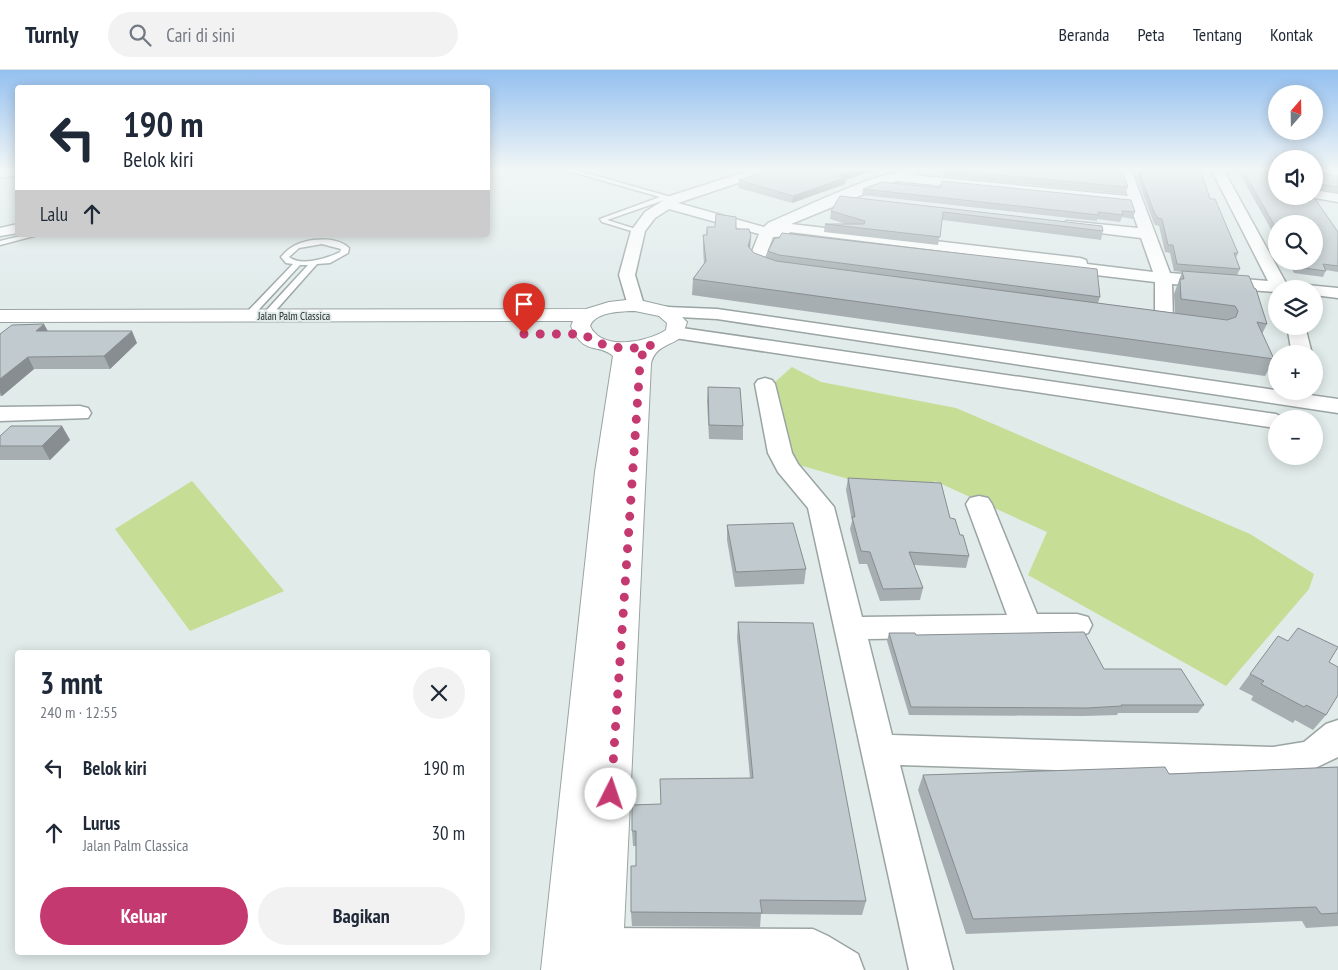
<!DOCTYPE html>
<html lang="id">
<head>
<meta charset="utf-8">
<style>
	:root { --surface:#fff; --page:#f2f2f3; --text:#1f2937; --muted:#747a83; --line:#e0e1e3; --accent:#c4396f }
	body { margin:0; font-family:"PT Sans Narrow",sans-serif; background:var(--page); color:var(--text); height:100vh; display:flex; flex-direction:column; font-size:19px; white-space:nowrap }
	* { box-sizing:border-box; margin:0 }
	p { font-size:16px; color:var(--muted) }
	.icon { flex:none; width:28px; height:28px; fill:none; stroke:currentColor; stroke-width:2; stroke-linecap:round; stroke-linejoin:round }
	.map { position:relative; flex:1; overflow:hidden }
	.sheet { position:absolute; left:15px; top:580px; width:475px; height:305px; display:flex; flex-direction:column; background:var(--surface); border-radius:5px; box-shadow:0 2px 12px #0003 }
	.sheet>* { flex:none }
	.top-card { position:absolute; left:15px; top:15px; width:475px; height:152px; border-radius:5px; box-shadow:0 2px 12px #0003; background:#fff; color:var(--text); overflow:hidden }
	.needle { width:32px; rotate:20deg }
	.buttons { position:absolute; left:1268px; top:15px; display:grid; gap:10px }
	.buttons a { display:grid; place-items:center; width:55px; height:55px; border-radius:50%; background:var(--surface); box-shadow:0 2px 12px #0003; font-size:25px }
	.pin { position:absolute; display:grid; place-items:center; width:42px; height:42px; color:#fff; margin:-51px -21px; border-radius:50% 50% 50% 0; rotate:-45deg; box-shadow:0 0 5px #0007 }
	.pin .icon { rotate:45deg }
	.me { position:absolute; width:55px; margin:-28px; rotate:4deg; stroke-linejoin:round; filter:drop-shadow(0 0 4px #0008) }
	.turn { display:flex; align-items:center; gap:18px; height:105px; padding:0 25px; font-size:22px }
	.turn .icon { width:65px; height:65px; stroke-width:2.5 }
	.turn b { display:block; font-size:35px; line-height:42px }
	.then { display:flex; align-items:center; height:48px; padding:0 25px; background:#0003; gap:10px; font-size:19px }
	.round { display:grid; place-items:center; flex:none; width:52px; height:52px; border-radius:26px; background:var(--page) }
	.summary { display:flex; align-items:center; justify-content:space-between; height:85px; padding:0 25px }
	h1 { font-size:30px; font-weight:800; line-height:38px }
	.primary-button { display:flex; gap:10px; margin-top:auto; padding:10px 25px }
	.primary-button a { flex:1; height:58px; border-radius:30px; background:var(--accent); color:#fff; font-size:20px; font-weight:800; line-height:58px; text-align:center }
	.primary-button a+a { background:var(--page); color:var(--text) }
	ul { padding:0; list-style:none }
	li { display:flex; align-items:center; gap:15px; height:65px; padding:0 25px }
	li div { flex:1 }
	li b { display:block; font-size:19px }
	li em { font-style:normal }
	header { display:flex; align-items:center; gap:30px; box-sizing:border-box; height:70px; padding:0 25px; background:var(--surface); border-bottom:1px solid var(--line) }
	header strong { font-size:24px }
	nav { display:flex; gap:28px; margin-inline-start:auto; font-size:18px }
	.search { width:350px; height:45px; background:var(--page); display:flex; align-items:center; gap:12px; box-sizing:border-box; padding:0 18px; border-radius:28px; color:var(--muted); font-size:19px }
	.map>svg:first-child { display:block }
</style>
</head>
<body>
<header>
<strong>Turnly</strong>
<div class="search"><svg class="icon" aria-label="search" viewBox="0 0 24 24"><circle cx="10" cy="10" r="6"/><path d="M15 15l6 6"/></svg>Cari di sini</div>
<nav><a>Beranda</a><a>Peta</a><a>Tentang</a><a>Kontak</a></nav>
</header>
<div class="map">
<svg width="1338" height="900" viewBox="0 0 1338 900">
	<rect width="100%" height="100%" fill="#e0ebea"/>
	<!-- green -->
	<path fill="#c6dd95" d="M792 297 821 312 956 338 1250 464 1314 504 1309 519 1226 616 1028 505 1047 462 935 411 908 426 792 393 775 312Z
		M192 411 284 521 190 561 115 459Z"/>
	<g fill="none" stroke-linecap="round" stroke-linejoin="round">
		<!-- lane casing -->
		<g stroke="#9aa4a3" stroke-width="3">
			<path id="lane" d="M562 99H572L678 129 675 131 667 129 607 150 642 161 638 163 602 152 600 149 660 127Z
				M25 165H38L0 175V171Z
				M313 170C326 169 339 169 349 178L348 183 330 193 317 194 269 248H263V244L308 195H300L251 248H245V244L293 194 286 193 281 187C290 176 300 172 313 170ZM322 174 341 179 340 182C328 188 301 197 289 187L299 178Z"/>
		</g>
		<!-- street casing -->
		<g stroke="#9aa4a3" stroke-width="3">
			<path id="street" d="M754 99H773L771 102 678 133 764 157 768 153C808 136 880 99 921 99L911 105 1128 126 1120 102 1122 99H1129L1132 102 1170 203 1268 211 1211 99H1223L1286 213 1338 218V228L1314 225V219H1276V222L1172 214 1173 250 1171 254H1157L1155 250V212L1062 201 1056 199 1055 195 790 162 788 166 773 167 765 188 772 193 792 197 794 201 792 205C777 208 758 201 749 189L759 164 669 139 655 148 645 161 635 205 644 235 641 239H629L619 205 631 161 645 142 670 126ZM896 111 1130 135 1138 158 1067 151 1060 155 1067 159 1141 168 1153 202 1087 194 1086 190 1080 188 791 154Z
				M1314 99 1338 101V109L1314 105Z
				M1314 120 1338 124V132L1309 127 1314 126Z
				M18 154V163L0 166V158Z
				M666 237 717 239 1338 329V343L717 249 660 246 657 242 660 238Z
				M1287 256H1305L1312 284H1292Z
				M675 257 1276 344 1286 349H1276V358L668 267 666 263 668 259Z
				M765 308 772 310 775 314 792 383 798 394 834 437 862 547 1007 545 966 434 970 428 979 426 988 428 992 434 1037 544H1077L1088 547 1092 555 1088 563 1077 566 868 569 892 665 1273 677 1304 672 1326 654 1338 650V687L1309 701 1273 707 900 695 953 900H909L808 438 778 402 768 383 755 314 758 310Z
				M80 336 88 338 91 343 88 348 0 351V337Z
				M587 858 813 859 828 866 858 884 864 900H583L572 895 565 880 572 865Z"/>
		</g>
		<!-- secondary casing -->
		<g stroke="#9aa4a3" stroke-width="2">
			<path id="secondary" d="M18 99V105L0 108V100Z
				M635 229 673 238 687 252 682 267C669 276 654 277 651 294L622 900H541L595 402 613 286C599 273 583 286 571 256L573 251 0 252V240L586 239 609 232ZM635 241 659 246 667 253 666 260C647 272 602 282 590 256 595 242 622 241 635 241Z"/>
		</g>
		<!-- lane -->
		<use href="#lane" fill="#fff" fill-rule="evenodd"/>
		<!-- street -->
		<use href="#street" fill="#fff" fill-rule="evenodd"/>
		<!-- secondary -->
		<use href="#secondary" fill="#fff" fill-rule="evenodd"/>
	</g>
	<!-- wall -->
	<path fill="#a6aeb1" d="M944 99 1128 117 1125 124 943 106Z
		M1146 99H1200L1210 129 1238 183 1236 188 1240 199 1237 205 1267 254 1262 264 1274 289 1265 306 692 225 693 209 704 194 703 179V165H706L707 157 736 159 754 183 767 188 768 181 1100 227 1098 233 1175 243 1174 224 1182 202 1174 201 1170 183 1165 182 1159 156 1155 155 1153 151 1137 108 1139 102H1157L1155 99Z
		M1237 99H1276L1338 162V202L1326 200 1323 207 1294 203 1288 191H1314L1276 154V168Z
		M1314 99 1315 101 1338 106V123L1314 119Z
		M1327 99H1338V101Z
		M739 110H846L845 114 792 133 739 118Z
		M863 119 1135 142 1133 149 1122 147 1120 152 1097 149V151L862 125Z
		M840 126 1103 161 1101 170 942 150 938 175 824 162 825 154H846L830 149 831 141Z
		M48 261 137 273 110 299H34L2 326H0V264Z
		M708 317 743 356V370L709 369 707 331Z
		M62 356 70 370 50 390H0V366Z
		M848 408 950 448 969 486 966 498 914 495 923 518 920 530 880 531 867 494H859L850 459 852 451 846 420Z
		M727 455 806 499 804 514 735 517 727 470Z
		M738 552 866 831 862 845 761 844 760 857 632 856 631 842 636 796V776H633L632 761 750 708 737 568Z
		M889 563 916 565 1104 599 1204 635 1198 643H1118L1117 645 1083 646 909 645 887 571Z
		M1329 592 1326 645 1313 660 1295 650 1293 653 1251 630 1253 626 1239 619 1250 604Z
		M1338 697V856L1306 858 1302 851 966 864 918 720 923 705 1169 704Z"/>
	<!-- shaded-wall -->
	<path fill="#878d90" d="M858 99H877L846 110 845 114 792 133 793 126 837 106Z
		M751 166 750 180 748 176Z
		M44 254 51 267 36 261Z
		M132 261 137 273 110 299 104 286Z
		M28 287 34 299 2 326 0 322V309Z
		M62 356 70 370 50 390 42 376Z"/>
	<!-- building -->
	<path fill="#c1cace" stroke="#878d90" d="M773 99H858L837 106 846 107 793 126 739 110Z
		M944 99H1099L1122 100 1128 117 944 100Z
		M1160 99H1200L1210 129H1215L1238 183H1234L1240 199 1177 194 1173 175H1168L1162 149 1158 148 1155 144 1139 102H1157Z
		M1242 99H1276V126H1313L1338 162V196L1323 194 1326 201 1296 197 1293 191H1314V154H1276V158Z
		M1314 99H1315V101L1338 106V117L1314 113Z
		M942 111 1131 130 1135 142 1122 141 1123 145 1098 142 1099 145 863 119 882 112 940 118Z
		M840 126 1102 156 1103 161 943 142 940 167 825 154H864L865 151 831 141Z
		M716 144 736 147V159H749L751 166 748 176 754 183 776 191 1227 250 1236 247 1238 241 1235 236 1181 229 1180 209H1184L1182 201 1249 206 1254 218 1256 219 1267 254 1257 252 1274 289 693 209 706 191 703 165H707V157H715Z
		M782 163 1097 199 1100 227 779 185 768 181 775 168H779Z
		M44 254 36 261H132L104 286 28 287 0 309V264L12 255Z
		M708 317 740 318 743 356 709 355Z
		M11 356H62L42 376H0V366Z
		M848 408 941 413 950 448 955 449 960 465H963L969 486 909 482 923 518 883 519 870 482 861 481 852 447H855Z
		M793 453 806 499 736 502 727 455Z
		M738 552 813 553 866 831 760 830 762 843 631 842V796H636V761H632V735L661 734 660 709 753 708Z
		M1298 558 1338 577 1329 592 1338 597V625L1326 645 1306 635 1304 637 1261 614 1264 611 1250 604 1278 566 1288 571Z
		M1084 562 1104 599H1181L1204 635H1121L1122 636 1087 638 911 637 889 563H915L916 565Z
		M1165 697 1169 704 1338 697V843L1321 844 1316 837 973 849 923 705Z"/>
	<!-- sky -->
	<linearGradient id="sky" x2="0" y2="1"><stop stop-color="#94c0f0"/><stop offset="0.44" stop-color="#f1f6f6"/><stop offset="1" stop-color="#f1f6f6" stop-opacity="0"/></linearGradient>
	<rect width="1338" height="225" fill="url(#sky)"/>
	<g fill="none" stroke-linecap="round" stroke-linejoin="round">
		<!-- route -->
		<path stroke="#c4396f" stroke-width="9" stroke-dasharray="0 16.2" d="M524 264H584C602 279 630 281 652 275L643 282 640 294 611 724"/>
	</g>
	<g text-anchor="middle" stroke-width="4" stroke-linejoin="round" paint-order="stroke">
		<!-- far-street labels -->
		<g font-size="11" fill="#272b2b" stroke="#e0ebea">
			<text x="294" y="250">Jalan Palm Classica</text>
		</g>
	</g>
</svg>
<div class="buttons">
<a><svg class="needle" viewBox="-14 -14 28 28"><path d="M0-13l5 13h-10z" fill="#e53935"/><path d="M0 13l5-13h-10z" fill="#747a83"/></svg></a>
<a><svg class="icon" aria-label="sound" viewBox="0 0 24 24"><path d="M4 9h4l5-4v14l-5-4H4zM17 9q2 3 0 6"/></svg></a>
<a><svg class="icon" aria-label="search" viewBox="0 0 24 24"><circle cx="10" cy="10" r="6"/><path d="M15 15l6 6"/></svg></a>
<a><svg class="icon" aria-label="layers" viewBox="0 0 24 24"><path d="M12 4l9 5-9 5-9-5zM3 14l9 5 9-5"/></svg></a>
<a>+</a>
<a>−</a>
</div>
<div class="pin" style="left:524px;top:264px;background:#d93025"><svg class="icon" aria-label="arrive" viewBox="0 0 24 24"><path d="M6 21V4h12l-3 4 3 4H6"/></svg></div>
<svg class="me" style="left:611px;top:724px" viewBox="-20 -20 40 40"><circle r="19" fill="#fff"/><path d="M0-13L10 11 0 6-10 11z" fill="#c4396f"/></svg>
<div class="top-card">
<div class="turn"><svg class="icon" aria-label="left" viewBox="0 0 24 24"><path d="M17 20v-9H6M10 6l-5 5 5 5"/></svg><div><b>190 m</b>Belok kiri</div></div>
<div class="then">Lalu<svg class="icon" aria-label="ahead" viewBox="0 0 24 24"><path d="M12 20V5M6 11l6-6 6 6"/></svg></div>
</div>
<section class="sheet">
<div class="summary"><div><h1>3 mnt</h1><p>240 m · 12:55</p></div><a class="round"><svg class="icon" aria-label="close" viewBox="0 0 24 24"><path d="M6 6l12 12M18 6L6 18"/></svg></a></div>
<ul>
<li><svg class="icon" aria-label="left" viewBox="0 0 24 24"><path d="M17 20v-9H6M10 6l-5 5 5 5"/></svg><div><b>Belok kiri</b></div><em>190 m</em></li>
<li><svg class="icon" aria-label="ahead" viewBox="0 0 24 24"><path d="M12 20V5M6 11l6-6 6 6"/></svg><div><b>Lurus</b><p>Jalan Palm Classica</p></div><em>30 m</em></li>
</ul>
<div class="primary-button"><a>Keluar</a><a>Bagikan</a></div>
</section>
</div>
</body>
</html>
